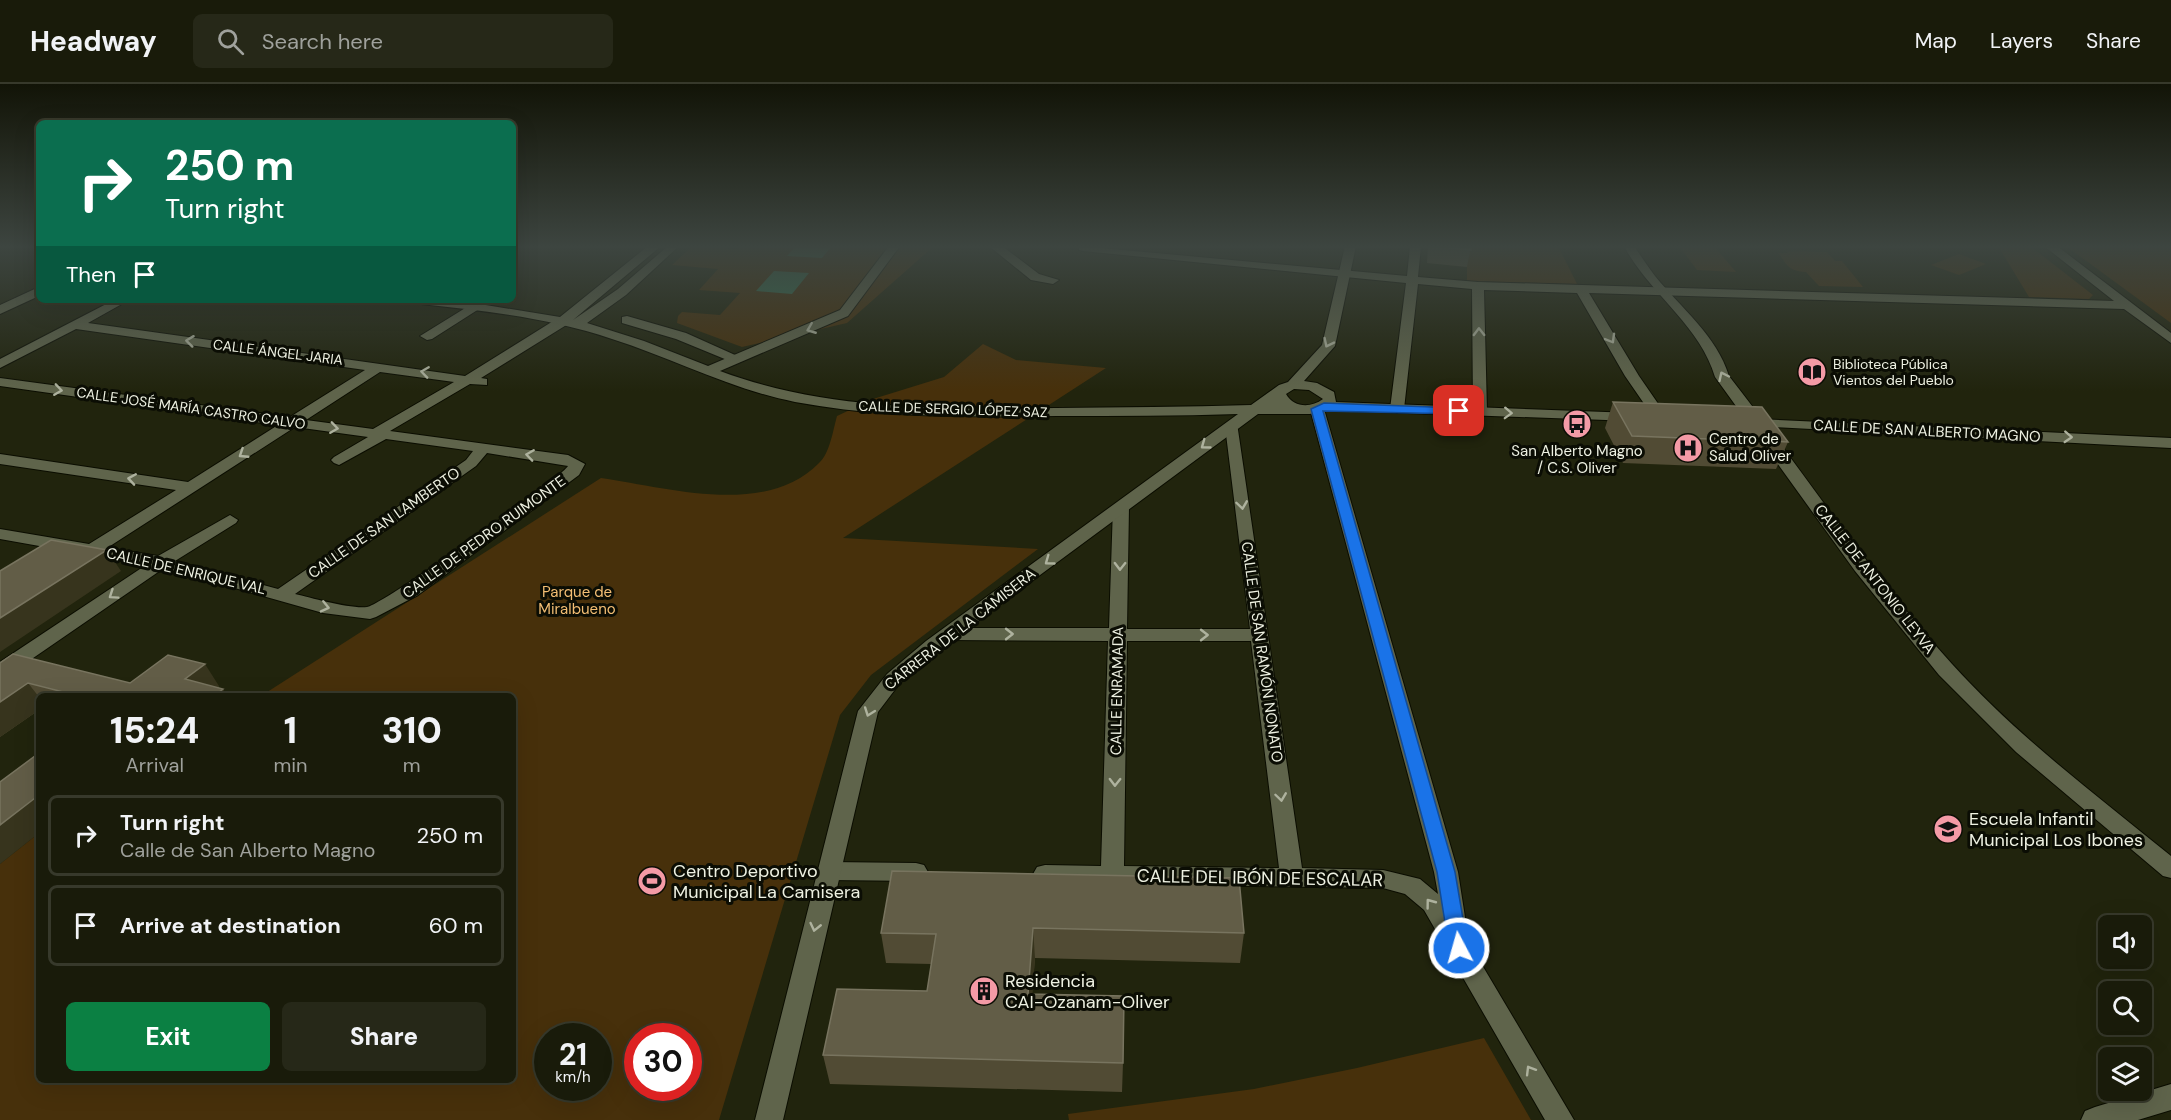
<!DOCTYPE html>
<html lang="en">
<head>
<meta charset="utf-8">
<style>
	:root { --surface:#191b0a; --page:#262818; --text:#f1f3f6; --muted:#9fa19c; --line:#37392b; --accent:#0b8043 }
	body { margin:0; font-family:"DM Sans",sans-serif; background:var(--page); color:var(--text); height:100vh; display:flex; flex-direction:column; font-size:22px; white-space:nowrap }
	* { box-sizing:border-box; margin:0 }
	p { font-size:20px; color:var(--muted) }
	.icon { flex:none; width:33px; height:33px; fill:none; stroke:currentColor; stroke-width:2; stroke-linecap:round; stroke-linejoin:round }
	.map { position:relative; flex:1; overflow:hidden }
	.details { position:absolute; left:36px; top:609px; width:480px; height:390px; display:flex; flex-direction:column; background:var(--surface); border-radius:9px; box-shadow:0 6px 24px #0002,0 0 0 2px var(--line) }
	.details>* { flex:none }
	.guide { position:absolute; left:36px; top:36px; width:480px; height:183px; border-radius:9px; box-shadow:0 6px 24px #0002,0 0 0 2px var(--line); background:#0b6e4f; color:#fff; overflow:hidden }
	.fabs { position:absolute; left:2098px; top:831px; display:grid; gap:12px }
	.fabs a { display:grid; place-items:center; width:54px; height:54px; border-radius:9px; background:var(--surface); box-shadow:0 6px 24px #0002,0 0 0 2px var(--line); font-size:30px }
	.speed { position:absolute; left:534px; top:939px; display:flex; gap:12px; font-size:30px; font-weight:700; text-align:center }
	.speed>* { display:grid; place-content:center; width:78px; height:78px; border-radius:50%; background:var(--surface); box-shadow:0 6px 24px #0002,0 0 0 2px var(--line); line-height:1 }
	.speed small { font-size:15px; font-weight:400 }
	.speed .limit { border:9px solid #d22; background:#fff; color:#111 }
	.pin { position:absolute; display:grid; place-items:center; width:51px; height:51px; color:#fff; margin:-26px; border-radius:12px; box-shadow:0 3px 9px #0006 }
	.me { position:absolute; width:66px; margin:-33px; rotate:354deg; stroke-linejoin:round; filter:drop-shadow(0 0 4px #0008) }
	.turn { display:flex; align-items:center; gap:21px; height:126px; padding:0 30px; font-size:27px }
	.turn .icon { width:78px; height:78px; stroke-width:2.5 }
	.turn b { display:block; font-size:42px; line-height:51px }
	.then { display:flex; align-items:center; height:57px; padding:0 30px; background:#0003; gap:12px; font-size:22px }
	.eta { display:flex; justify-content:space-evenly; align-items:center; height:102px; text-align:center }
	.eta b { font-size:36px; font-weight:800; line-height:42px }
	.cta { display:flex; gap:12px; margin-top:auto; padding:12px 30px }
	.cta a { flex:1; height:69px; border-radius:9px; background:var(--accent); color:#fff; font-size:24px; font-weight:800; line-height:69px; text-align:center }
	.cta a+a { background:var(--page); color:var(--text) }
	ul { padding:0; list-style:none }
	li { display:flex; align-items:center; gap:18px; height:81px; margin:0 12px 9px; padding:0 18px; border:3px solid var(--line); border-radius:9px }
	li div { flex:1 }
	li b { display:block; font-size:22px }
	li em { font-style:normal }
	header { display:flex; align-items:center; gap:36px; box-sizing:border-box; height:84px; padding:0 30px; background:var(--surface); border-bottom:2px solid var(--line) }
	header strong { font-size:28px }
	nav { display:flex; gap:33px; margin-inline-start:auto; font-size:21px }
	.search { width:420px; height:54px; background:var(--page); display:flex; align-items:center; gap:15px; box-sizing:border-box; padding:0 21px; border-radius:9px; color:var(--muted); font-size:22px }
	.map>svg:first-child { display:block }
</style>
</head>
<body>
<header>
<strong>Headway</strong>
<div class="search"><svg class="icon" aria-label="search" viewBox="0 0 24 24"><circle cx="10" cy="10" r="6"/><path d="M15 15l6 6"/></svg>Search here</div>
<nav><a>Map</a><a>Layers</a><a>Share</a></nav>
</header>
<div class="map">
<svg width="2171" height="1036" viewBox="0 0 2171 1036">
	<rect width="100%" height="100%" fill="#21240d"/>
	<!-- green -->
	<path fill="#47300b" fill-rule="evenodd" d="M692 162 737 165 741 162H934L847 239 742 263 677 239 678 232 682 228 720 231 740 209 699 206 718 185 672 181Z
		M1467 162H1558L1577 200 1467 197Z
		M1679 162H1714L1736 188 1697 186Z
		M1998 162H2030L2093 211 2089 215 2029 213Z
		M2066 162H2171V239Z
		M1786 167 1827 168 1835 177H1842L1863 203 1819 202 1806 188C1786 187 1786 178 1778 169H1788Z
		M1959 170 1986 180 1959 191 1931 181Z
		M983 260 1016 276 1106 284 843 454 1038 465 871 591 840 631 719 1036H0V780L39 749V996H513V612H261L601 394C666 403 765 434 819 379 830 369 833 346 837 332L873 315 944 293ZM548 952H598V1004H548ZM638 952H688V1004H638Z
		M1484 954 1531 1036H1069L1068 1030 1254 1005 1357 984Z"/>
	<!-- water -->
	<path fill="#377253" d="M796 162H832L822 174 787 172Z
		M774 187 809 189 792 210 756 207Z"/>
	<g fill="none" stroke-linecap="round" stroke-linejoin="round">
		<!-- street casing -->
		<g stroke="#0b0d00" stroke-width="2">
			<path id="street" d="M989 162H1002L1039 190 1059 196 1053 200 1031 196Z
				M1079 162 1407 192 1410 162H1421L1418 193 1478 198 2114 217 2044 162H2057L2171 249V259L2124 225 1589 209 1639 292 1668 334 1661 338 1656 337 1625 292 1577 209 1484 206 1487 328 1480 332 1473 328 1472 205 1418 200 1404 325 1397 329 1390 325 1406 199 1083 167 1079 166Z
				M114 216H129L88 239 465 292 558 234H568V240L481 294 487 295V301L470 300 390 347 568 371 585 380 579 391 418 511 376 533 370 535 323 529 164 484 7 592 0 594V578L146 481 0 455V445L89 460 176 406 0 380V370L188 398 278 341 0 302V294L290 333 365 286 76 245 0 284V275ZM380 288 454 298 373 345 306 336ZM295 343 368 353 334 373 331 376 334 379 339 381 386 355 473 367 466 376 278 505 175 477 236 439 238 436 230 431 158 472 107 464ZM487 369 568 382C560 395 384 520 367 523 350 525 312 514 295 510L476 382Z
				M475 218 479 219V225L432 255 427 256 420 252Z
				M627 232 686 249 744 275 737 279 732 278 676 255 622 239V233Z
				M1317 321 1324 325 1458 788 1469 859 1574 1036H1545L1424 826 1405 810 1383 804 1045 799 1037 797 1033 790 1037 783 1045 781 1101 782 1108 557 950 556 941 550 950 544H1109L1113 423 1121 418 1129 423 1127 545H1250L1225 342 1232 338 1237 339 1302 784 1383 786 1420 795 1438 810 1434 788 1310 325ZM1127 557H1251L1279 784 1124 782Z
				M1758 335 2171 354V364L1753 342 1751 339 1753 336Z
				M829 778 916 779 924 781 928 788 924 795 916 797 829 796 821 794 817 787 821 780Z"/>
		</g>
		<!-- secondary casing -->
		<g stroke="#0b0d00" stroke-width="2">
			<path id="secondary" d="M648 162H661L573 236 618 205 668 162H679L626 211 587 239 644 257 708 282 840 226 889 162H900L848 232 720 287C827 327 943 325 1056 324 1121 323 1186 323 1251 321L1279 301 1288 298 1322 261 1345 162H1356L1335 262 1304 297 1317 299 1334 308 1336 318 1633 329 1640 333 1633 337 1324 326 1310 330H1258L940 565 900 599 878 628 783 1036H755L858 627 887 590 926 557 1238 330C1178 332 1117 332 1057 332 969 333 881 334 795 318 730 305 675 275 612 255 550 234 485 227 421 220L415 216H455L560 233ZM1294 305 1309 306 1323 315C1311 324 1294 324 1286 310Z
				M1624 162H1634C1641 172 1648 183 1655 192 1681 224 1717 252 1729 292 1804 388 1870 490 1952 580 2017 652 2096 711 2171 772V794L2163 792 2016 668 1939 591 1855 487 1715 293C1700 241 1648 208 1624 162Z
				M39 203V212L0 230V221Z
				M2171 1000V1026L2138 1036H2081L2085 1027 2095 1023Z"/>
		</g>
		<!-- street -->
		<use href="#street" fill="#5f644b" fill-rule="evenodd"/>
		<!-- secondary -->
		<use href="#secondary" fill="#5f644b" fill-rule="evenodd"/>
	</g>
	<!-- wall -->
	<path fill="#514b34" d="M1428 162H1471L1467 183 1427 179Z
		M1613 318 1788 358 1776 385 1623 379 1605 344Z
		M0 579 130 599 219 602 218 603 227 612H39V626L0 653Z
		M1239 794 1244 849 1240 879 1035 874 1032 910 1123 979 1122 1008 830 1000 823 971 927 907 931 880 886 879 881 849Z"/>
	<!-- shaded-wall -->
	<path fill="#37341d" d="M107 466 121 487 0 568V534Z
		M205 580 219 602 207 612 185 595Z
		M28 599 39 613V626L0 653V618Z
		M223 605 227 612H214Z
		M39 711V749L0 780V741Z
		M1033 844 1035 874 1030 940 1028 910Z"/>
	<!-- building -->
	<path fill="#625d47" stroke="#78745f" stroke-width="1.5" d="M1432 162H1471V166Z
		M1613 318 1762 323 1788 358 1632 352Z
		M51 456 107 466 0 534V487Z
		M13 570 130 599 168 571 205 580 185 595 223 605 214 612H79L28 599 0 618V579Z
		M39 669V711L0 741V698Z
		M892 787 1239 794 1244 849 1033 844 1028 910 1124 912 1123 979 823 971 837 905 927 907 936 850 881 849Z"/>
	<!-- one-way arrows -->
	<defs><path id="oneway-chevron" d="M-2-3.5L2.5 0L-2 3.5" fill="none" stroke-width="1.6" stroke-linecap="round" stroke-linejoin="round" transform="scale(1.5)"/></defs>
	<g stroke="#aeb29e">
		<use href="#oneway-chevron" transform="translate(811 245) rotate(158)"/>
		<use href="#oneway-chevron" transform="translate(1479 248) rotate(-91)"/>
		<use href="#oneway-chevron" transform="translate(1611 255) rotate(60)"/>
		<use href="#oneway-chevron" transform="translate(190 257) rotate(-173)"/>
		<use href="#oneway-chevron" transform="translate(1328 259) rotate(116)"/>
		<use href="#oneway-chevron" transform="translate(425 288) rotate(-172)"/>
		<use href="#oneway-chevron" transform="translate(1723 292) rotate(-115)"/>
		<use href="#oneway-chevron" transform="translate(58 306) rotate(8)"/>
		<use href="#oneway-chevron" transform="translate(1508 329) rotate(2)"/>
		<use href="#oneway-chevron" transform="translate(334 344) rotate(8)"/>
		<use href="#oneway-chevron" transform="translate(2068 353) rotate(3)"/>
		<use href="#oneway-chevron" transform="translate(1205 361) rotate(144)"/>
		<use href="#oneway-chevron" transform="translate(243 370) rotate(147)"/>
		<use href="#oneway-chevron" transform="translate(530 371) rotate(-172)"/>
		<use href="#oneway-chevron" transform="translate(132 395) rotate(-171)"/>
		<use href="#oneway-chevron" transform="translate(1242 421) rotate(82)"/>
		<use href="#oneway-chevron" transform="translate(1049 477) rotate(144)"/>
		<use href="#oneway-chevron" transform="translate(1120 482) rotate(91)"/>
		<use href="#oneway-chevron" transform="translate(113 511) rotate(146)"/>
		<use href="#oneway-chevron" transform="translate(325 523) rotate(13)"/>
		<use href="#oneway-chevron" transform="translate(1009 550)"/>
		<use href="#oneway-chevron" transform="translate(1204 551)"/>
		<use href="#oneway-chevron" transform="translate(869 628) rotate(110)"/>
		<use href="#oneway-chevron" transform="translate(1115 698) rotate(91)"/>
		<use href="#oneway-chevron" transform="translate(1281 713) rotate(82)"/>
		<use href="#oneway-chevron" transform="translate(1430 819) rotate(-127)"/>
		<use href="#oneway-chevron" transform="translate(815 843) rotate(103)"/>
		<use href="#oneway-chevron" transform="translate(1530 986) rotate(-121)"/>
	</g>
	<!-- sky -->
	<linearGradient id="sky" x2="0" y2="1"><stop stop-color="#121407"/><stop offset="0.53" stop-color="#3d4540"/><stop offset="1" stop-color="#3d4540" stop-opacity="0"/></linearGradient>
	<rect width="2171" height="307" fill="url(#sky)"/>
	<!-- route -->
	<path fill="#1a73e8" stroke="#114b97" stroke-width="1.5" d="M1324 319 1459 324 1465 327 1459 330 1323 327 1455 788 1468 864 1465 870 1459 872 1452 870 1449 864 1437 788 1311 325Z"/>
	<!-- icons -->
	<defs>
		<g id="library-disc" transform="scale(1.5)"><circle r="9.5" fill="#f49aa6" stroke="#0b0d04"/><path d="M-6-4Q-3-5.5-.7-3.5V5Q-3 3-6 4ZM6-4Q3-5.5 .7-3.5V5Q3 3 6 4Z" fill="#111"/></g>
		<g id="bus-disc" transform="scale(1.5)"><circle r="9.5" fill="#f49aa6" stroke="#0b0d04"/><path d="M-5-6H5V4H4V6H2V4H-2V6H-4V4H-5ZM-3.5-4V0h7V-4ZM-3.5 1.2v1.5H-2V1.2ZM2 1.2v1.5H3.5V1.2Z" fill="#111"/></g>
		<g id="hospital-disc" transform="scale(1.5)"><circle r="9.5" fill="#f49aa6" stroke="#0b0d04"/><path d="M-5-5h3v3.5h4V-5h3V5h-3V1.5h-4V5h-3Z" fill="#111"/></g>
		<g id="school-disc" transform="scale(1.5)"><circle r="9.5" fill="#f49aa6" stroke="#0b0d04"/><path d="M0-5L7-2L0 1L-7-2ZM-4 1L0 2.5L4 1V4Q0 6-4 4Z" fill="#111"/></g>
		<g id="stadium-disc" transform="scale(1.5)"><circle r="9.5" fill="#f49aa6" stroke="#0b0d04"/><path d="M0-5a6.5 5 0 1 0 0 10a6.5 5 0 1 0 0-10ZM-3.5-1.8h7v3.6h-7Z" fill="#111"/></g>
		<g id="building-disc" transform="scale(1.5)"><circle r="9.5" fill="#f49aa6" stroke="#0b0d04"/><path d="M-4-6H4V6H1V3H-1V6H-4ZM-2.5-4.3h1.7v1.8h-1.7ZM.8-4.3h1.7v1.8H.8ZM-2.5-1h1.7V.8h-1.7ZM.8-1h1.7V.8H.8Z" fill="#111"/></g>
	</defs>
	<g fill-rule="evenodd">
		<use href="#library-disc" x="1812" y="288"/>
		<use href="#bus-disc" x="1577" y="340"/>
		<use href="#hospital-disc" x="1688" y="364"/>
		<use href="#school-disc" x="1948" y="745"/>
		<use href="#stadium-disc" x="652" y="797"/>
		<use href="#building-disc" x="984" y="907"/>
	</g>
	<g text-anchor="middle" stroke-width="6" stroke-linejoin="round" paint-order="stroke">
		<!-- far-street labels -->
		<g font-size="14" fill="#eef1e2" stroke="#0b0d04">
			<text transform="translate(278 268) rotate(7)" y="5">CALLE ÁNGEL JARIA</text>
			<text transform="translate(191 324) rotate(8)" y="5">CALLE JOSÉ MARÍA CASTRO CALVO</text>
			<text transform="translate(953 325) rotate(2)" y="5">CALLE DE SERGIO LÓPEZ SAZ</text>
		</g>
		<!-- far-poi labels -->
		<g font-size="14" fill="#eef1e2" stroke="#0b0d04" text-anchor="start">
			<text x="1833" y="285">Biblioteca Pública<tspan x="1833" dy="16">Vientos del Pueblo</tspan></text>
		</g>
		<!-- street labels -->
		<g font-size="15" fill="#eef1e2" stroke="#0b0d04">
			<text transform="translate(1927 347) rotate(3)" y="5">CALLE DE SAN ALBERTO MAGNO</text>
			<text transform="translate(384 439) rotate(-35)" y="5">CALLE DE SAN LAMBERTO</text>
			<text transform="translate(484 453) rotate(-36)" y="5">CALLE DE PEDRO RUIMONTE</text>
			<text transform="translate(186 487) rotate(13)" y="5">CALLE DE ENRIQUE VAL</text>
			<text transform="translate(1875 495) rotate(52)" y="5">CALLE DE ANTONIO LEYVA</text>
			<text transform="translate(960 545) rotate(-38)" y="5">CARRERA DE LA CAMISERA</text>
			<text transform="translate(1262 568) rotate(82)" y="5">CALLE DE SAN RAMÓN NONATO</text>
			<text transform="translate(1117 607) rotate(-89)" y="5">CALLE ENRAMADA</text>
		</g>
		<!-- poi labels -->
		<g font-size="15" fill="#eef1e2" stroke="#0b0d04" text-anchor="start">
			<text x="1709" y="360">Centro de<tspan x="1709" dy="17">Salud Oliver</tspan></text>
			<text x="1577" y="372" text-anchor="middle">San Alberto Magno<tspan x="1577" dy="17">/ C.S. Oliver</tspan></text>
		</g>
		<!-- park labels -->
		<g font-size="15" fill="#f3be74" stroke="#0b0d04">
			<text x="577" y="513">Parque de<tspan x="577" dy="17">Miralbueno</tspan></text>
		</g>
		<!-- near-poi labels -->
		<g font-size="18" fill="#eef1e2" stroke="#0b0d04" text-anchor="start">
			<text x="1969" y="741">Escuela Infantil<tspan x="1969" dy="21">Municipal Los Ibones</tspan></text>
			<text x="673" y="793">Centro Deportivo<tspan x="673" dy="21">Municipal La Camisera</tspan></text>
			<text x="1005" y="903">Residencia<tspan x="1005" dy="21">CAI-Ozanam-Oliver</tspan></text>
		</g>
		<!-- near-street labels -->
		<g font-size="18" fill="#eef1e2" stroke="#0b0d04">
			<text transform="translate(1260 794) rotate(1)" y="6">CALLE DEL IBÓN DE ESCALAR</text>
		</g>
	</g>
</svg>
<div class="fabs">
<a><svg class="icon" aria-label="sound" viewBox="0 0 24 24"><path d="M4 9h4l5-4v14l-5-4H4zM17 9q2 3 0 6"/></svg></a>
<a><svg class="icon" aria-label="search" viewBox="0 0 24 24"><circle cx="10" cy="10" r="6"/><path d="M15 15l6 6"/></svg></a>
<a><svg class="icon" aria-label="layers" viewBox="0 0 24 24"><path d="M12 4l9 5-9 5-9-5zM3 14l9 5 9-5"/></svg></a>
</div>
<div class="speed"><div>21<small>km/h</small></div><div class="limit">30</div></div>
<div class="pin" style="left:1459px;top:327px;background:#d93025"><svg class="icon" aria-label="arrive" viewBox="0 0 24 24"><path d="M6 21V4h12l-3 4 3 4H6"/></svg></div>
<svg class="me" style="left:1459px;top:864px" viewBox="-20 -20 40 40"><circle r="17" fill="#1a73e8" stroke="#fff" stroke-width="3"/><path d="M0-11L8 9 0 5-8 9z" fill="#fff"/></svg>
<div class="guide">
<div class="turn"><svg class="icon" aria-label="right" viewBox="0 0 24 24"><path d="M7 20v-9h11M14 6l5 5-5 5"/></svg><div><b>250 m</b>Turn right</div></div>
<div class="then">Then<svg class="icon" aria-label="arrive" viewBox="0 0 24 24"><path d="M6 21V4h12l-3 4 3 4H6"/></svg></div>
</div>
<section class="details">
<div class="eta">
<div><b>15:24</b><p>Arrival</p></div>
<div><b>1</b><p>min</p></div>
<div><b>310</b><p>m</p></div>
</div>
<ul>
<li><svg class="icon" aria-label="right" viewBox="0 0 24 24"><path d="M7 20v-9h11M14 6l5 5-5 5"/></svg><div><b>Turn right</b><p>Calle de San Alberto Magno</p></div><em>250 m</em></li>
<li><svg class="icon" aria-label="arrive" viewBox="0 0 24 24"><path d="M6 21V4h12l-3 4 3 4H6"/></svg><div><b>Arrive at destination</b></div><em>60 m</em></li>
</ul>
<div class="cta"><a>Exit</a><a>Share</a></div>
</section>
</div>
</body>
</html>
